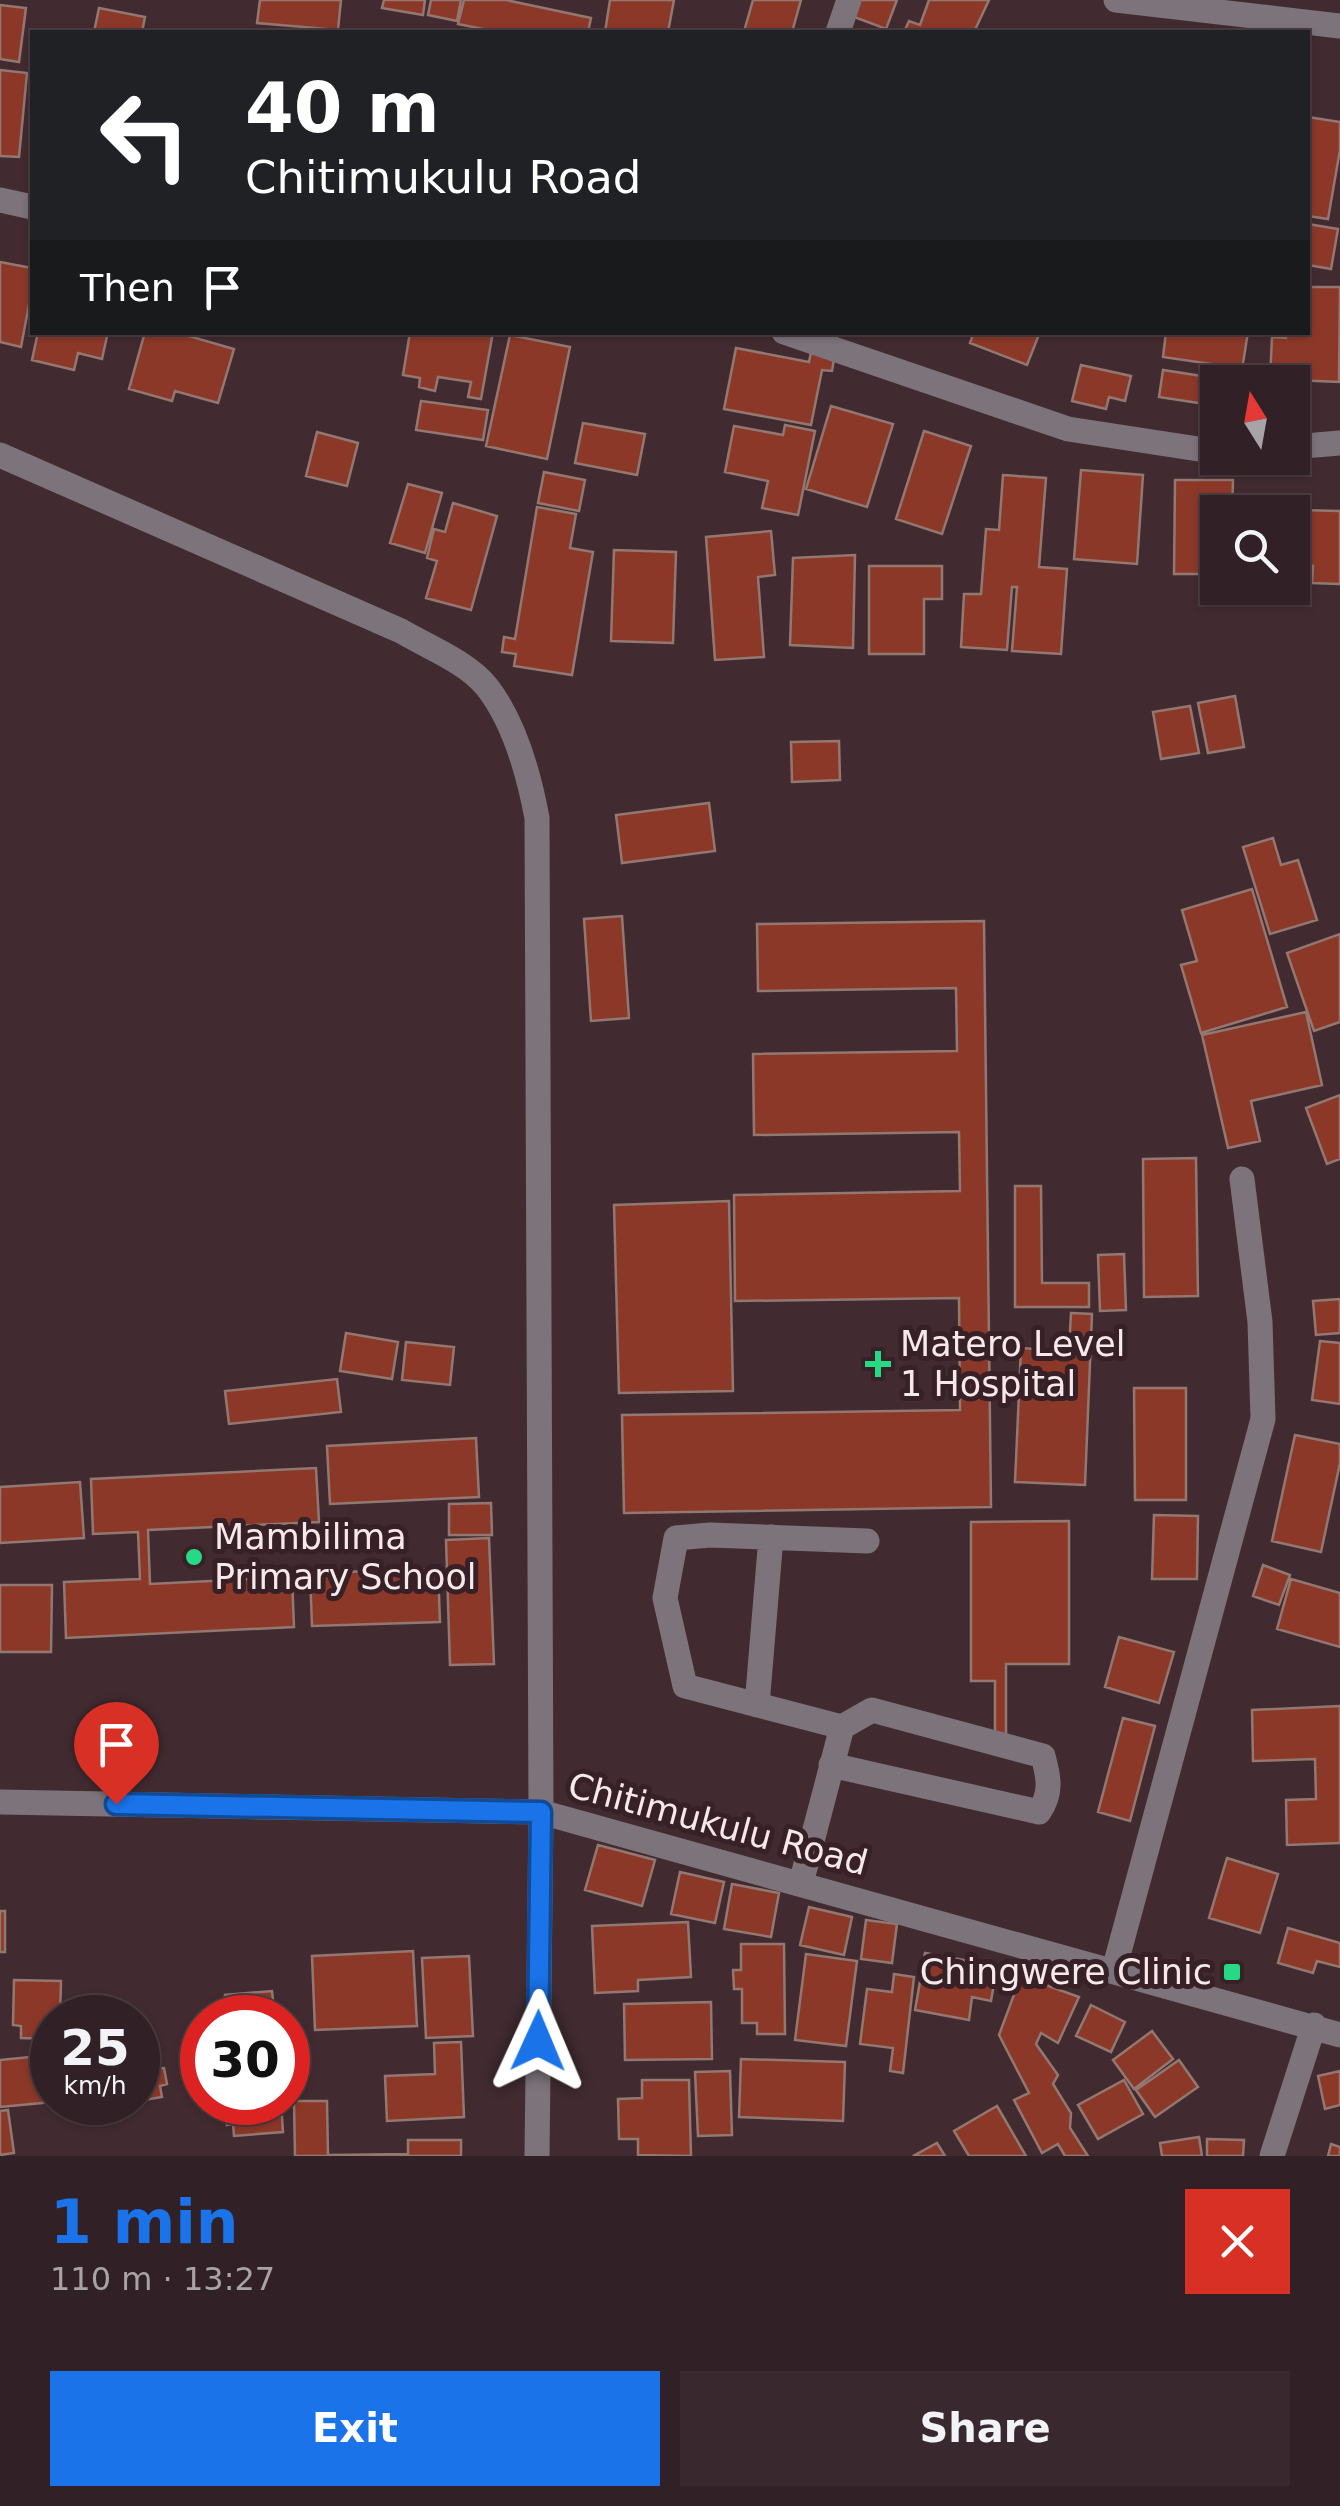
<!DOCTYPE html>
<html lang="en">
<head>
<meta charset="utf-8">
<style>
	:root { --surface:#312025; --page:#39282d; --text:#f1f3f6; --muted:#a8a3a7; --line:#4c3e42; --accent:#1a73e8 }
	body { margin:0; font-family:"DejaVu Sans",sans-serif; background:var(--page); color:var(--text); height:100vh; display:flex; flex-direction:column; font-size:38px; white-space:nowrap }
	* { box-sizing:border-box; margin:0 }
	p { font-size:32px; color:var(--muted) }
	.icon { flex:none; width:55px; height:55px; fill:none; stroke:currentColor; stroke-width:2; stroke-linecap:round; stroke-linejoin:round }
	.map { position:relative; height:2156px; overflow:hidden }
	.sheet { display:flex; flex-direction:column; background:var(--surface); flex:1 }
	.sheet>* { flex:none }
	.banner { position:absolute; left:30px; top:30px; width:1280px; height:305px; border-radius:0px; box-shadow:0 2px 8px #0004,0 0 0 2px var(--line); background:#202124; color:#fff; overflow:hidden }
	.needle { width:65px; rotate:349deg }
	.controls { position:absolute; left:1200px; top:365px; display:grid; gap:20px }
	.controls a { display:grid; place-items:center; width:110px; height:110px; border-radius:0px; background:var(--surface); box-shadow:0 2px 8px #0004,0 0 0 2px var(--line); font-size:50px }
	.speed { position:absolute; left:30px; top:1995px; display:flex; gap:20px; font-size:50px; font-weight:700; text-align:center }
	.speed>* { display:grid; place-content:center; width:130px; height:130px; border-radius:50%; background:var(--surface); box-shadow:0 2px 8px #0004,0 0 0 2px var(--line); line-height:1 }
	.speed small { font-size:25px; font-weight:400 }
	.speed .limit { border:15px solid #d22; background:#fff; color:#111 }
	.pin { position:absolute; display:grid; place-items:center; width:85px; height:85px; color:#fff; margin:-102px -42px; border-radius:50% 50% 50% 0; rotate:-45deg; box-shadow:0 0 10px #0007 }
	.pin .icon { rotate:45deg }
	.me { position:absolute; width:110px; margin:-55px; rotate:1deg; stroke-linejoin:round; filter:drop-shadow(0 0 8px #0008) }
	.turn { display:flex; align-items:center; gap:35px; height:210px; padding:0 50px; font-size:45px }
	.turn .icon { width:130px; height:130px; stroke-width:2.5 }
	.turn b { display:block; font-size:70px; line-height:85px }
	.then { display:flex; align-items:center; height:95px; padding:0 50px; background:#0003; gap:20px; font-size:38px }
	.round { display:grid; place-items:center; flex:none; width:105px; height:105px; border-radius:0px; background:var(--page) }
	.summary { display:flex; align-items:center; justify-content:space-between; height:170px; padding:0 50px }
	h1 { font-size:60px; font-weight:800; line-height:75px; color:var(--accent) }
	.primary-button { display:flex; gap:20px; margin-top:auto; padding:20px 50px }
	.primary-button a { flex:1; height:115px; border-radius:0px; background:var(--accent); color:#fff; font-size:40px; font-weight:800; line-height:115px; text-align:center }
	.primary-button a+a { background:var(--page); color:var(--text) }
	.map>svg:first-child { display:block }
</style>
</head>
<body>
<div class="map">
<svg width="1340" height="2156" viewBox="0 0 1340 2156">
	<rect width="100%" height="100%" fill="#412b31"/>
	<!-- building -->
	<path fill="#8c3828" stroke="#937771" stroke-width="2.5" d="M260 0H341L338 30 257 23Z
		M384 0H425L423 15 382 8Z
		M431 0H461L457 21 428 15Z
		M464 0H506L591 18 588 32H498L458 24Z
		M610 0H674L668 32H605Z
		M753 0H801L792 32H762L745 28Z
		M855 0H897L886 29 849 15Z
		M929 0H989L974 32H904L909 21 920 25Z
		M0 5 26 8 19 62 0 59Z
		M99 8 145 17 142 32H94Z
		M0 70 27 73 19 157 0 156Z
		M1308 117 1340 122V150L1328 219 1308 216Z
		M1308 224 1338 229 1331 269 1308 265Z
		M0 262 32 268V289L21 347 0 342Z
		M1308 287H1340L1339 382 1270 379 1272 337 1286 338V332H1308Z
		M38 332H108L102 359 78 353 74 370 32 360Z
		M145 332H175L234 349 218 403 175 391 172 401 129 389Z
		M410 332H493L481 399 468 397 471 382 438 377 435 391 419 387 420 378 403 375Z
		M974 332H1040L1027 365 970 343Z
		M1166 332H1248L1240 382H1218V406L1159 397 1163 370 1215 378 1218 365 1163 357Z
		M510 335 570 347 547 459 486 446Z
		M812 347 835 353 832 371 822 370 811 425 724 409 736 348 809 362Z
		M1081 365 1131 376 1125 401 1109 397 1106 409 1072 401Z
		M421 401 488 410 483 440 416 430Z
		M831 406 893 424 867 507 806 489Z
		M583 423 645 434 637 475 575 463Z
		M785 425 815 431 798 515 762 508 768 481 725 472 734 426 783 435Z
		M924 431 971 446 942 534 896 519Z
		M317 432 358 443 347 486 306 476Z
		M1081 470 1143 475 1137 564 1074 559Z
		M544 472 585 480 579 511 538 503Z
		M1003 475 1046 478 1039 567 1067 569 1061 654 1012 651 1017 587H1012L1007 650 961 647 964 594H981L986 529 999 530Z
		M1175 480H1233L1232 512H1218V574H1174Z
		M408 484 442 493 425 553 390 543Z
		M453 503 497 516 471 610 426 598 437 561 427 558 434 529 445 532Z
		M537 507 576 514 570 548 593 552 572 675 514 666 516 654 502 652 504 637 515 639Z
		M1298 510 1340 511V584L1312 583 1313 566 1296 565Z
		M771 531 775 575 758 577 764 657 715 660 706 537Z
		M614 550 676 552 673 643 611 641Z
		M855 555 853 648 790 645 793 558Z
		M869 566H942V599H924V654H869Z
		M1235 696 1244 747 1208 753 1198 703Z
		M1190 706 1199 753 1161 759 1153 712Z
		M839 741 840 780 792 782 791 742Z
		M709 803 715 851 622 863 616 815Z
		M1273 838 1281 865 1298 860 1317 920 1270 934 1243 847Z
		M1252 889 1287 1007 1201 1033 1181 965 1197 961 1182 910Z
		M622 916 629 1018 591 1021 584 919Z
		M984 921 991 1507 624 1513 622 1415 960 1410 959 1298 735 1301 734 1195 960 1191 959 1132 754 1135 753 1054 957 1051 956 988 758 991 757 924Z
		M1340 934V1022L1314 1031 1287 953Z
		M1306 1012 1322 1085 1251 1101 1260 1141 1228 1148 1202 1035Z
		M1340 1095V1159L1327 1164 1306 1108Z
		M1196 1158 1198 1296 1144 1297 1143 1159Z
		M1015 1186H1041L1042 1283H1089V1307H1015Z
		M729 1201 733 1391 619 1393 614 1205Z
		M1124 1254 1126 1310 1100 1311 1098 1255Z
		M1340 1299V1333L1316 1335 1313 1301Z
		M1071 1313 1092 1314 1085 1485 1015 1482 1021 1348 1069 1351Z
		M346 1333 398 1342 392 1379 340 1371Z
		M1320 1341 1340 1343V1404L1312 1400Z
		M406 1342 454 1347 450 1385 402 1380Z
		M337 1379 341 1412 229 1424 225 1391Z
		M1134 1388H1186V1500H1135Z
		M1295 1435 1340 1444V1463L1321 1552 1272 1541Z
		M476 1438 479 1497 330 1504 327 1446Z
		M316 1468 319 1522 148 1530 150 1584 292 1577 294 1627 66 1638 64 1582 140 1579 138 1532 93 1534 91 1479Z
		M80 1482 84 1538 0 1543V1487Z
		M491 1503 492 1535H449V1504Z
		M1154 1515 1198 1516 1197 1579H1152Z
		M1069 1521V1664H1006V1741H995V1681H971V1522Z
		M489 1538 494 1664 450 1665 446 1540Z
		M1263 1565 1290 1575 1279 1605 1253 1596Z
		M438 1569 440 1622 312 1626 310 1573Z
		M1291 1579 1340 1593V1647L1277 1629Z
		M0 1585H52L51 1652H0Z
		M1119 1637 1174 1652 1159 1703 1105 1687Z
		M1340 1706V1843L1287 1845 1286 1800 1316 1799 1315 1759 1253 1761 1252 1710Z
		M1123 1718 1155 1726 1130 1821 1098 1812Z
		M598 1845 655 1860 642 1906 585 1890Z
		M1227 1858 1278 1874 1260 1933 1209 1918Z
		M680 1872 724 1882 715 1923 671 1914Z
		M732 1884 779 1893 771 1937 724 1929Z
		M809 1907 852 1917 844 1955 800 1945Z
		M0 1911H5V1952H0Z
		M866 1920 897 1924 892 1963 861 1959Z
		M688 1922 691 1977 638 1980V1991L595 1993 592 1926Z
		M1288 1928 1340 1943V1967L1317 1961 1313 1973 1278 1963Z
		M741 1944H784L785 2034H757V2023H742V1989H734L733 1970H741Z
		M413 1951 417 2026 315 2030 312 1956Z
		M925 1953 997 1966 991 2001 972 1997 969 2020 915 2010Z
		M806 1954 857 1961 846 2046 795 2040Z
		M469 1956 473 2036 426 2038 422 1958Z
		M894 1974 914 1977 903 2073 890 2071 893 2048 860 2044 867 1989 892 1992Z
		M1021 1976 1079 1997 1058 2043 1041 2033 1036 2044 1058 2075 1053 2084 1071 2113 1070 2128 1088 2156H1065L1058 2144 1042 2153 1014 2100 1029 2093 999 2035Z
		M14 1980 61 1981 60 2018H52V2039L21 2038V2026L13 2025Z
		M272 1991 275 2018H226L225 1995Z
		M711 2002 712 2059 625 2060 624 2004Z
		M1091 2005 1125 2022 1111 2052 1076 2036Z
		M1152 2031 1173 2059 1134 2089 1113 2060Z
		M461 2042 464 2117 387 2121 385 2076 435 2074 434 2043Z
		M151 2052 153 2069 164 2068 167 2084 160 2086 162 2097 138 2101V2068L142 2067 140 2054Z
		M39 2056 40 2066 50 2065 52 2102 0 2107V2060Z
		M741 2059 845 2062 843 2121 739 2117Z
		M1179 2060 1198 2087 1155 2117 1136 2090Z
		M730 2071 732 2135 698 2136 695 2072Z
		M1340 2071V2105L1325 2109 1318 2076Z
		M642 2080H689L691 2156 638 2155V2139H619L618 2099 642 2098Z
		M1124 2080 1143 2114 1098 2139 1078 2105Z
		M294 2101H327L328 2155 408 2154V2140H461V2156H295Z
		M233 2102H281L283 2132 234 2136 233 2124 227 2125 226 2111 233 2110Z
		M997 2106 1026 2156H969L954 2131Z
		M8 2110 14 2153 0 2155V2111Z
		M1199 2137 1202 2156H1162L1160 2143Z
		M1207 2139 1244 2140 1243 2156H1207Z
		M937 2143 945 2156H913Z
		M1331 2144 1340 2147V2156H1328Z"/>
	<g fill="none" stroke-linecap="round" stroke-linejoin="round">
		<!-- minor -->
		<path stroke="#7c737b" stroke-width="25" d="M1116 0 1340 26
			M838 32 849 0
			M0 200 32 207
			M784 332 1068 429 1218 452
			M1292 447 1340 443
			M0 455 401 631C428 647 467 662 487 687 515 723 529 775 537 818L541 1812 537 2156
			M757 1705 771 1537
			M842 1727 685 1686 665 1598 676 1538 710 1535 867 1541
			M0 1802 541 1812 1340 2035
			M801 1883 842 1727 872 1710 1043 1756C1049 1778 1052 1793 1039 1812L831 1765
			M1114 1970 1263 1419 1260 1322 1242 1179
			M1272 2156 1314 2025"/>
	</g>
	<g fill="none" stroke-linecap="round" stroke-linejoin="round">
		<!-- route casing -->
		<g stroke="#114b97" stroke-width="25">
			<path id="route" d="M116 1804 541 1812 538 2041"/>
		</g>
		<!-- route -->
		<use href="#route" stroke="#1a73e8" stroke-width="18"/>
	</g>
	<!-- markers -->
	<g fill="#27d885" stroke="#372127" stroke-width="4">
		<path d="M873 1349h10v10h10v10h-10v10h-10v-10h-10v-10h10z"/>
		<circle cx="194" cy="1557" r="10"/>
		<rect x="1222" y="1962" width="20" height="20" rx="5"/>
	</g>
	<g text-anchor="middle" stroke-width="10" stroke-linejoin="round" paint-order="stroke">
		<!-- poi labels -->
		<g font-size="35" fill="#f7e8eb" stroke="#372127" text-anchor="start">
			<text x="900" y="1356">Matero Level<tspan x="900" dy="40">1 Hospital</tspan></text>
			<text x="214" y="1549">Mambilima<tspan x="214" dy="40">Primary School</tspan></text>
			<text x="1212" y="1984" text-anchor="end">Chingwere Clinic</text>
		</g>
		<!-- street labels -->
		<g font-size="35" fill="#f7e8eb" stroke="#372127">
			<text transform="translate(718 1824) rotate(15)" y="12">Chitimukulu Road</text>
		</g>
	</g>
</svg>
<div class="controls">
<a><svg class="needle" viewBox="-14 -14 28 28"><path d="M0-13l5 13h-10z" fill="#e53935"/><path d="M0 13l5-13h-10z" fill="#a8a3a7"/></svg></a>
<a><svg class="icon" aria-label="search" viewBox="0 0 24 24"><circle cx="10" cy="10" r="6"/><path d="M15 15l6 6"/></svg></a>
</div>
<div class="speed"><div>25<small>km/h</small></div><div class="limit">30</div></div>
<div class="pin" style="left:116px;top:1804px;background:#d93025"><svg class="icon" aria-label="arrive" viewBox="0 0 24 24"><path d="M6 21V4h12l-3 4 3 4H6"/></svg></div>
<svg class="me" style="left:538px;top:2041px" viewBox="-20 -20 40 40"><path d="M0-17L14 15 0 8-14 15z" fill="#1a73e8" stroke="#fff" stroke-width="4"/></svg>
<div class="banner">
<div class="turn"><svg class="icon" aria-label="left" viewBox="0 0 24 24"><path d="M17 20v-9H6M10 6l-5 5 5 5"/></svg><div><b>40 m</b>Chitimukulu Road</div></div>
<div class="then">Then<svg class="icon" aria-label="arrive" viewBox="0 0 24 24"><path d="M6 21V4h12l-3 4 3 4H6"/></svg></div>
</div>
</div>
<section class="sheet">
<div class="summary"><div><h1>1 min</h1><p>110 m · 13:27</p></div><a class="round" style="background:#d93025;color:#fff"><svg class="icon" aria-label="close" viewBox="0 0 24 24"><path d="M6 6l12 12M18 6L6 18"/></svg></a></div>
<div class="primary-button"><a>Exit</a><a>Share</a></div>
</section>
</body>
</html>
